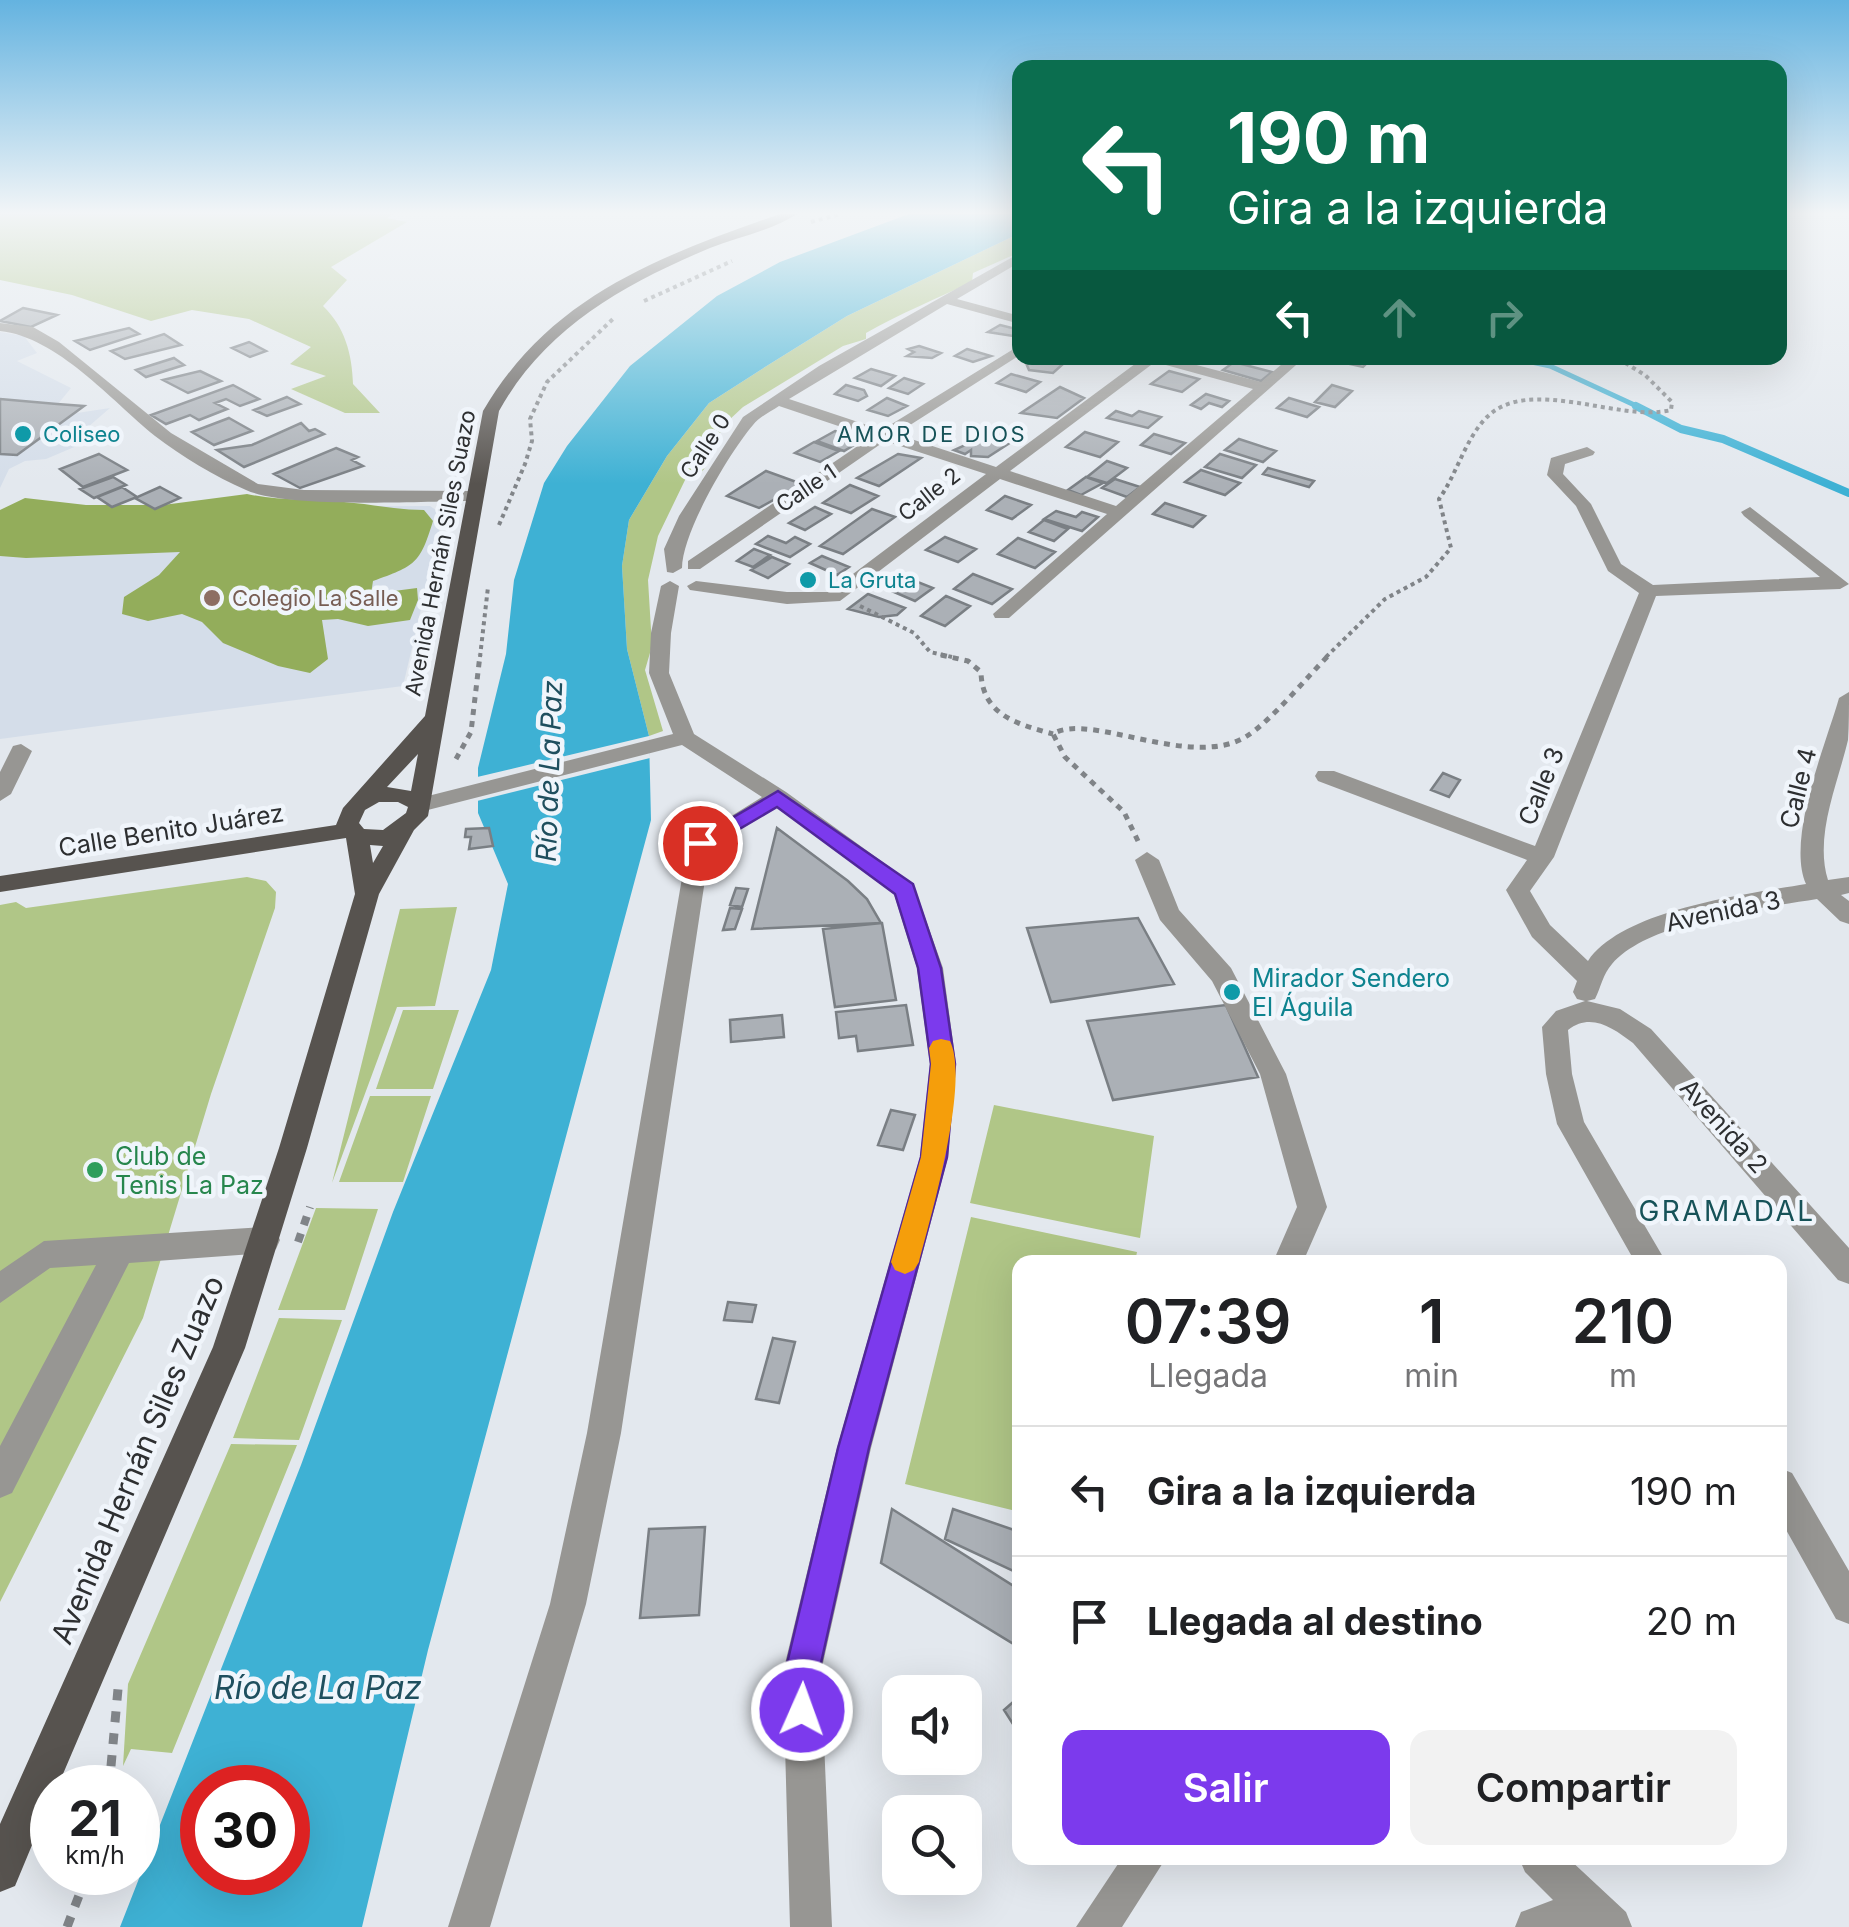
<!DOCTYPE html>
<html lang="es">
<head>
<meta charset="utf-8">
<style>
	:root { --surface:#fff; --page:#f2f2f2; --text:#202124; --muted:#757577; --line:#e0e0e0; --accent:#7c3aed }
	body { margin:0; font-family:Inter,sans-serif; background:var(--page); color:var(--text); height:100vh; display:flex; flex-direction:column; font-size:38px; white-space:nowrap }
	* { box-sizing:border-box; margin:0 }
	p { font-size:32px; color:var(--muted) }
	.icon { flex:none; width:55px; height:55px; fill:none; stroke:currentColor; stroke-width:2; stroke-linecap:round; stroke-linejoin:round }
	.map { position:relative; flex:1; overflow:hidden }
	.panel { position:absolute; left:1012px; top:1255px; width:775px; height:610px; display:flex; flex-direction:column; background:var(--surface); border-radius:20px; box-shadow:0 10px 40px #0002 }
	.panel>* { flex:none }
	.top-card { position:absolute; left:1012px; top:60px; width:775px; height:305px; border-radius:20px; box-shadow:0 10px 40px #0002; background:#0b6e4f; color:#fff; overflow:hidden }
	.tools { position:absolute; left:882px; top:1675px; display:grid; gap:20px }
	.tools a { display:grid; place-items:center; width:100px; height:100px; border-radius:20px; background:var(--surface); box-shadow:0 10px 40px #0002; font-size:50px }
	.speed { position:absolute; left:30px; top:1765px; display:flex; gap:20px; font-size:50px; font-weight:700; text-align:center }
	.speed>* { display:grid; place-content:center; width:130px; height:130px; border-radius:50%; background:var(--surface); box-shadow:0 10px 40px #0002; line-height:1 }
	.speed small { font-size:25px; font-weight:400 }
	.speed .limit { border:15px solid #d22; background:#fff; color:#111 }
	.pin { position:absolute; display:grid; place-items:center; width:85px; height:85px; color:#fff; margin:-42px; border:5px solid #fff; border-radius:50%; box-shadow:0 2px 10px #0007 }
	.me { position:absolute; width:110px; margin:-55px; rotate:2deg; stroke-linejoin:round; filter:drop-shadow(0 0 8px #0008) }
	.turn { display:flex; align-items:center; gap:35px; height:210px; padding:0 50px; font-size:45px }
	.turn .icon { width:130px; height:130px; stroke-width:2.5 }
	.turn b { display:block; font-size:70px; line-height:85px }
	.lanes { display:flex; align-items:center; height:95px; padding:0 50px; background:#0003; justify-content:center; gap:50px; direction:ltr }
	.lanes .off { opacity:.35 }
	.eta { display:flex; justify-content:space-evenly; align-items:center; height:170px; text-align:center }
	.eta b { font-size:60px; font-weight:600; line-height:70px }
	.primary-button { display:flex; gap:20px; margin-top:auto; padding:20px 50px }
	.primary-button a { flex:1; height:115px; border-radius:20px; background:var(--accent); color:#fff; font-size:40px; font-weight:600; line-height:115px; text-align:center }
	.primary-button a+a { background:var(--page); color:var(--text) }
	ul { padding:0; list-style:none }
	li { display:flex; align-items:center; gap:30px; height:130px; padding:0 50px; border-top:2px solid var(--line) }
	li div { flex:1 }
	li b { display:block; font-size:38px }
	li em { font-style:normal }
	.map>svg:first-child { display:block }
</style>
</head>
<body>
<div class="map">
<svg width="1849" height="1927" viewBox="0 0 1849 1927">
	<rect width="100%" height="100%" fill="#e3e8ee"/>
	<!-- built -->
	<path fill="#d4dde9" d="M0 332 24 336 37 353 17 361 71 388 58 404 84 406 77 413 110 408 81 433 79 445 46 459 25 461 9 469 0 488Z
		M430 506 443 515 403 686 0 739V522L257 507Z"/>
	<!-- green -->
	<path fill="#b0c687" d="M0 214H393L387 218 407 222 331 267 347 280 323 306C345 327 352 354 353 384L380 413H345L291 389 326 376 290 364 311 347 249 319 192 310 151 321 72 295 0 280Z
		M1020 233V252L973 273 972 282C936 299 901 313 866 333V339L843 346 743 407 727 422 704 458 708 464 700 474 686 478 658 536 648 580 652 646 645 670 663 731 649 736 627 649 622 566 629 520 667 456 709 403 765 367 847 316Z
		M247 877 266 881 276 892 275 908 211 1094 143 1318 0 1602V905L16 902 26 908Z
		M457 907 435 1006 397 1007 332 1183 400 909Z
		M403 1010H459L433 1089H376Z
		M370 1096H431L403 1182H339Z
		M994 1105 1154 1136 1140 1238 970 1203Z
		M316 1208 378 1209 345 1310H278Z
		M971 1217 1137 1252 1135 1262H1020V1512L905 1484Z
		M279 1318 342 1320 299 1440 233 1438Z
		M231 1444 297 1445 172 1753 131 1749 123 1766 128 1684Z"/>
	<!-- forest -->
	<path fill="#93ad5b" d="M247 494C280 501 310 499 344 502 371 504 397 510 424 510L433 521C420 564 415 566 373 581L371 594 417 588 418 600 410 620 368 626 338 619 322 620 328 659 310 673 278 666 223 643 202 622 182 614 148 621 122 614 124 597 159 575 180 552 26 558 0 556V510L25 498 86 505H163Z"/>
	<!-- water -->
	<path fill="#3eb1d4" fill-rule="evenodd" d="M909 214H1020V233L847 316 765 367 709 403 667 456 629 520 622 566 627 649 649 736 651 820 428 1650 362 1927H120L301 1465 393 1212 491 970 508 884 478 813V768L506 654 514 580 544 483 567 446 630 366 717 296 780 262ZM202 1788H288V1872H202Z"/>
	<!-- pier -->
	<path fill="#e3e8ee" d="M649 736 650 758 473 802V778Z"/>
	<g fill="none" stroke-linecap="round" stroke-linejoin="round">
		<!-- stream-far1 -->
		<path stroke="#3eb1d4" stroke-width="5" d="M1512 358 1550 366 1641 408"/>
		<!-- stream -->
		<path stroke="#3eb1d4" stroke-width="8" d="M1636 406 1681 429 1723 439 1849 493"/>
	</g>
	<!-- building -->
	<path fill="#abb0b6" stroke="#7a7f84" stroke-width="2.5" d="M23 308 57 315 31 327 0 321Z
		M1000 325 1020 330V337L988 332Z
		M129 328 139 334 90 350 75 341Z
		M164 334 181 345 125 359 111 351Z
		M249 342 266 351 250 357 232 348Z
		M919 346 941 353 932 358 907 356 914 352 908 349Z
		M967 349 991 356 973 362 955 356Z
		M174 358 184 365 146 377 136 370Z
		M1046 358 1064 363 1053 373 1029 370 1026 363Z
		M1334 358H1372L1363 367 1332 360Z
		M1234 362 1272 372 1261 381 1223 370Z
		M871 369 895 376 881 386 855 378Z
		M200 371 221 381 188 393 163 380Z
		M1169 371 1199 379 1182 392 1151 384Z
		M1011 374 1040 382 1026 392 997 383Z
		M904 378 923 384 908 394 889 388Z
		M233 385 259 399 240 406 226 399 215 403 227 409 199 420 190 415 166 424 151 415Z
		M846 385 864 390 867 396 858 401 835 394Z
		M1332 385 1352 391 1335 407 1315 402Z
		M1060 387 1084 398 1057 418 1021 413Z
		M1206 394 1229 401 1222 407 1209 403 1201 409 1191 405Z
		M287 397 300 404 267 416 254 410Z
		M887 398 907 406 888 416 868 410Z
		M1289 398 1319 407 1307 417 1277 408Z
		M0 399 57 404 84 406 17 455 0 454Z
		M1116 411 1132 416 1139 411 1161 417 1148 428 1107 418Z
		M229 418 252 431 214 445 192 432Z
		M301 423 309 431 315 429 324 434 244 467 217 450 252 445Z
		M835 431 862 440 844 451 817 441Z
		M1085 432 1118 442 1100 457 1066 447Z
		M1154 434 1185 443 1171 454 1141 445Z
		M985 436 1008 444 988 457 971 456V450L965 454 954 450Z
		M1239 439 1276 451 1263 462 1225 450Z
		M814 442 839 451 820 462 795 453Z
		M336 448 358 457 352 460 363 466 300 488 274 474Z
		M99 454 127 470 83 487 60 469Z
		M898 454 921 458 879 486 857 478Z
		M1220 454 1256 465 1242 478 1205 467Z
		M1107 461 1127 468 1107 483 1087 477Z
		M1268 468 1314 481 1309 487 1263 474Z
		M1201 470 1240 483 1225 495 1185 482Z
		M766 471 802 484 759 508 727 496Z
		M113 477 126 485 94 498 80 489Z
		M1086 477 1103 483 1081 495 1068 490Z
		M1115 479 1140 487 1127 497 1102 488Z
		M850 485 878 496 851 513 823 503Z
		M122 487 137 497 112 507 97 497Z
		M160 487 180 498 155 509 135 498Z
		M1005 496 1031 505 1012 519 987 510Z
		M1165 503 1205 516 1193 527 1153 514Z
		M815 507 831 514 805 530 789 523Z
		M872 509 895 517 843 554 820 546Z
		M1056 511 1076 517 1082 512 1098 517 1082 531 1044 519Z
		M1044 520 1068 529 1054 541 1029 532Z
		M768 536 786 543 795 537 810 544 790 557 756 544Z
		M945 537 976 549 958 562 926 550Z
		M1018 538 1055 552 1035 568 998 554Z
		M754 549 770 555 753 567 737 561Z
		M822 556 849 567 837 575 810 563Z
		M772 557 789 564 768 578 751 570Z
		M973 574 1012 589 992 604 954 589Z
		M900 575 933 588 915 601 887 589Z
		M868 594 905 608 897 615 879 617 848 609Z
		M946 596 970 606 945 626 921 616Z
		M1443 773 1460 780 1449 797 1431 790Z
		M489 828 493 846 469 849 471 837H465L466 829Z
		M777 828 848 881 867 899 881 923 752 929Z
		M736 888 748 889 742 907 730 905Z
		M730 908 742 909 735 929 723 930Z
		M1138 918 1174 984 1051 1002 1027 928Z
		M882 923 896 1000 835 1007 823 929Z
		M906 1005 913 1045 858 1051 856 1036 839 1038 836 1012Z
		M1226 1005 1258 1077 1113 1100 1087 1021Z
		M782 1015 784 1037 731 1042 730 1020Z
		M891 1110 915 1115 903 1150 878 1145Z
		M728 1302 756 1305 752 1322 724 1320Z
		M773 1338 795 1342 779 1403 756 1399Z
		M892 1509 1020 1590V1648L881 1563Z
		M953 1509 1020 1532V1574L945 1539Z
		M705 1527 699 1615 640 1618 649 1529Z
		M1020 1696V1735L1004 1710Z"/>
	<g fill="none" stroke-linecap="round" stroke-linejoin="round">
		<!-- path-far3 -->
		<path stroke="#808488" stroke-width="4" stroke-dasharray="4 4" stroke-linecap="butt" d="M811 222 840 214
			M644 301 732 261
			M499 525 525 464 532 441 530 419 547 382 615 317
			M860 606 914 633 930 652 952 657
			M480 657 488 587
			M1326 657 1385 599 1426 577 1451 548 1439 499C1457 474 1465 439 1487 417 1529 375 1620 423 1671 410L1672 402 1645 375 1617 358"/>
		<!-- path-far2 -->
		<path stroke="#808488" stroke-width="5" stroke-dasharray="6 6" stroke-linecap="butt" d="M941 655 968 661 981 672C982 715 1017 724 1053 734
			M456 759 471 732 480 655
			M1138 841 1124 812 1065 757 1053 734C1089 711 1192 771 1247 736 1272 720 1307 677 1329 655"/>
		<!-- path-far1 -->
		<path stroke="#808488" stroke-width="8" stroke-dasharray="9 9" stroke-linecap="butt" d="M298 1242 310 1207"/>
		<!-- path -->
		<path stroke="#808488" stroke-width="9" stroke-dasharray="11 11" stroke-linecap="butt" d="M109 1788 118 1689
			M67 1927 88 1872"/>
		<!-- minor -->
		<path fill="#979693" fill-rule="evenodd" d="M1020 253V262L957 299 1020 316V324L947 304 789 399 882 430 1020 345V355L896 434 996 467 1143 358H1170L1261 382 1289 358H1304L1009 618H995L993 614 1107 514 1000 479 840 601 787 604 690 590 687 586 696 581 787 592H829L986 474 885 441 700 569H688V561L871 437 779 406C770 412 759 417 753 425 729 453 682 533 682 568L673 573 667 572 664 549 679 516 743 417 819 366ZM1155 362 1253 389 1116 506 1010 471Z
			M0 323 33 327 59 342 171 433 258 484 304 490 474 491 482 496 474 501C423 501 288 509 246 490 216 477 181 456 155 436 111 400 57 337 0 331Z
			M1587 447 1595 452 1593 455 1565 464 1563 474 1591 504 1621 564 1653 585 1820 577 1744 516 1741 512 1750 507 1849 584 1840 589 1656 596 1554 857 1530 891 1550 925 1588 961C1623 909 1748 894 1806 884 1786 839 1826 744 1839 698L1849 692C1849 707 1849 725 1848 740 1838 783 1814 836 1828 880L1849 877V893L1841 895 1849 901V924L1840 921 1817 899C1762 908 1649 921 1612 964 1603 974 1601 987 1595 999L1587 1001 1620 1009 1651 1029 1849 1248V1284L1838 1280 1633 1043C1613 1028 1591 1012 1568 1030L1572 1074 1584 1122 1666 1262H1635L1557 1124 1546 1074 1542 1027 1556 1011 1585 1001 1577 999 1573 992 1577 981 1532 937 1506 890 1527 860 1318 781 1315 776 1318 771H1334L1535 846 1639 593 1608 571 1576 506 1547 475 1551 458Z
			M670 581 679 586 671 633 669 673 694 734 786 792 913 884 943 968 956 1064 948 1157 871 1448 821 1672 832 1927H790L783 1672 837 1448 920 1157 930 1064 917 968 894 894 777 807 710 847 621 1433 586 1604 490 1927H448L550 1604 587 1433 688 843 762 797 682 745 420 812 409 805 420 798 673 734 649 673 651 633 661 586Z
			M21 744 32 751 11 794 0 801V772L13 746Z
			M1147 852 1159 860 1179 910 1231 968 1286 1074 1327 1207 1303 1262H1273L1297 1207 1260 1074 1212 981 1160 920 1135 860Z
			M265 1227 276 1231 280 1240 276 1249 265 1253 129 1263 12 1493 0 1498V1446L96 1265 50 1268 0 1303V1271L44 1241Z
			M1780 1468 1792 1473 1849 1571V1624L1836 1619 1780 1519Z
			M1122 1858H1166L1122 1927H1076Z
			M1519 1858H1568L1626 1912 1632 1927H1515L1521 1912 1553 1900 1525 1872Z"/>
		<!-- major -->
		<path fill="#57534f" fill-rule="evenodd" d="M780 214H797C773 230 738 237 710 248 624 284 545 328 499 411L428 816 414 830 379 894 307 1148 245 1348 57 1788H52V1797L15 1886 0 1892V1824L213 1347 279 1148 355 894 346 838 0 892V876L336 825 343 808 425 716 483 411C550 296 660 256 780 214ZM418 754 411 791 387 787ZM379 802H398L408 807 406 813 383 830 364 829 359 823 365 810ZM370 845 383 846 373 863Z"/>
	</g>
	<!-- sky -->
	<linearGradient id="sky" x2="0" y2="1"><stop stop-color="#64b3e0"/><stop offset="0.44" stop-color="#f2f5f7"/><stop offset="1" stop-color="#f2f5f7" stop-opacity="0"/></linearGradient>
	<rect width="1849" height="484" fill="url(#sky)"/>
	<!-- route -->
	<path fill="#7c3aed" stroke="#51269a" stroke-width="2.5" d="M778 791 913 884 941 968 955 1064 947 1157 869 1448 819 1672 820 1710 815 1723 802 1728 790 1723 785 1710V1672L838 1448 921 1157 931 1064 918 968 895 894 777 807 707 848 700 850 689 843Z"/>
	<!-- slow -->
	<path fill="#f59e0b" d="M941 1039 950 1041C970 1082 931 1216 919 1262L914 1270 905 1274 895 1270 891 1262 921 1157 931 1064 929 1048 933 1041Z"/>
	<!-- markers -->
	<g fill="#0f9aa8" stroke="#f0f5fb" stroke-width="4">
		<circle cx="23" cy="434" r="10"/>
		<circle cx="808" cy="580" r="10"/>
		<circle cx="1232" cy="992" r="10"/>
	</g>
	<circle fill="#8d6e63" stroke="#f0f5fb" stroke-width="4" cx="212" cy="598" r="10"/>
	<circle fill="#2e9e5b" stroke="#f0f5fb" stroke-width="4" cx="95" cy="1170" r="10"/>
	<g text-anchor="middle" stroke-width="9" stroke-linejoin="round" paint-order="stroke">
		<!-- far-culture labels -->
		<g font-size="22" fill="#0d838f" stroke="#f0f5fb" text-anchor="start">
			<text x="43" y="442">Coliseo</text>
			<text x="828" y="588">La Gruta</text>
		</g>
		<!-- far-neighbourhood labels -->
		<g font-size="22" letter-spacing="2.5" fill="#165258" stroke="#f0f5fb">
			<text x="932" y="442">AMOR DE DIOS</text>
		</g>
		<!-- far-street labels -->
		<g font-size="22" fill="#2d2f31" stroke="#f0f5fb">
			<text transform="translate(705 446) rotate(-57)" y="8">Calle 0</text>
			<text transform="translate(806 488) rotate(-34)" y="8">Calle 1</text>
			<text transform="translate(929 494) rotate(-38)" y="8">Calle 2</text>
			<text transform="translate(440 553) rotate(-79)" y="8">Avenida Hernán Siles Suazo</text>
		</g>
		<!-- far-education labels -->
		<g font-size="22" fill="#785e54" stroke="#f0f5fb" text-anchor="start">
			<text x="232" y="606">Colegio La Salle</text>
		</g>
		<!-- street labels -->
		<g font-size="25" fill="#2d2f31" stroke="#f0f5fb">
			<text transform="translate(1541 786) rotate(-68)" y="9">Calle 3</text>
			<text transform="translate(1798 788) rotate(-76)" y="9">Calle 4</text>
			<text transform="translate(171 830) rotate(-9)" y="9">Calle Benito Juárez</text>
			<text transform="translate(1723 911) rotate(-12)" y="9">Avenida 3</text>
			<text transform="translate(1724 1126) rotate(48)" y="9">Avenida 2</text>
		</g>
		<!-- culture labels -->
		<g font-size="25" fill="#0d838f" stroke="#f0f5fb" text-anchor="start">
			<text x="1252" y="987">Mirador Sendero<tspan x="1252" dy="29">El Águila</tspan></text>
		</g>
		<!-- leisure labels -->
		<g font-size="25" fill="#27864d" stroke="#f0f5fb" text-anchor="start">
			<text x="115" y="1165">Club de<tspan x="115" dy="29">Tenis La Paz</tspan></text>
		</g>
		<!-- water labels -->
		<g font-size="28" font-style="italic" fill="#1f4f5e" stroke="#f0f5fb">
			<text transform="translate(549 771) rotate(-88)" y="10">Río de La Paz</text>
		</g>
		<!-- neighbourhood labels -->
		<g font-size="28" letter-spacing="2.5" fill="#165258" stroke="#f0f5fb">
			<text x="1727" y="1221">GRAMADAL</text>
		</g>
		<!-- near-street labels -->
		<g font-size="30" fill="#2d2f31" stroke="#f0f5fb">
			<text transform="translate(138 1460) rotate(-67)" y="10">Avenida Hernán Siles Zuazo</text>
		</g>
		<!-- near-water labels -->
		<g font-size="32" font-style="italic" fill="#1f4f5e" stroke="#f0f5fb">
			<text x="318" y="1699">Río de La Paz</text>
		</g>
	</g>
</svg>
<div class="tools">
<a><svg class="icon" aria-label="sound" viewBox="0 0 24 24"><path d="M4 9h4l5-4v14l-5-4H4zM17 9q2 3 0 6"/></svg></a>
<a><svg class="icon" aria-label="search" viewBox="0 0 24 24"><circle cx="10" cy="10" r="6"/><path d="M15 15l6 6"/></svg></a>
</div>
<div class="speed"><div>21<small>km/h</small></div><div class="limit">30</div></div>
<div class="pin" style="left:700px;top:843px;background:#d93025"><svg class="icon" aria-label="arrive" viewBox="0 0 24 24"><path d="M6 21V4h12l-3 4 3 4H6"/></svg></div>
<svg class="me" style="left:802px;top:1710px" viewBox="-20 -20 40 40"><circle r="17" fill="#7c3aed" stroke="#fff" stroke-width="3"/><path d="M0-11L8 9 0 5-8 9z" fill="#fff"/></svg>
<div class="top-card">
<div class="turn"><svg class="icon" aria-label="left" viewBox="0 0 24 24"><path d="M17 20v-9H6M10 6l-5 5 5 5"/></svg><div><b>190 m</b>Gira a la izquierda</div></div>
<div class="lanes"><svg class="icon" aria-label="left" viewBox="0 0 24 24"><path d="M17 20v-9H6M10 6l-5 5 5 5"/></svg><svg class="icon off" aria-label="ahead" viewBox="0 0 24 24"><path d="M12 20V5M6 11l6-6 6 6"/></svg><svg class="icon off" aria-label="right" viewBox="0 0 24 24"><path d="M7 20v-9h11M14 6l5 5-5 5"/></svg></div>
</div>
<section class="panel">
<div class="eta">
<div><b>07:39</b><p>Llegada</p></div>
<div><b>1</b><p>min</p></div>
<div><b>210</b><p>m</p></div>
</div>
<ul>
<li><svg class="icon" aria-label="left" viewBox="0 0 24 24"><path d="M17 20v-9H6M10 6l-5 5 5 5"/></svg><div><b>Gira a la izquierda</b></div><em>190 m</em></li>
<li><svg class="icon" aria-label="arrive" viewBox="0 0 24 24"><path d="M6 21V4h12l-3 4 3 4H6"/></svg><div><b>Llegada al destino</b></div><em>20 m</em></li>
</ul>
<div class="primary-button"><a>Salir</a><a>Compartir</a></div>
</section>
</div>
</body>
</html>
